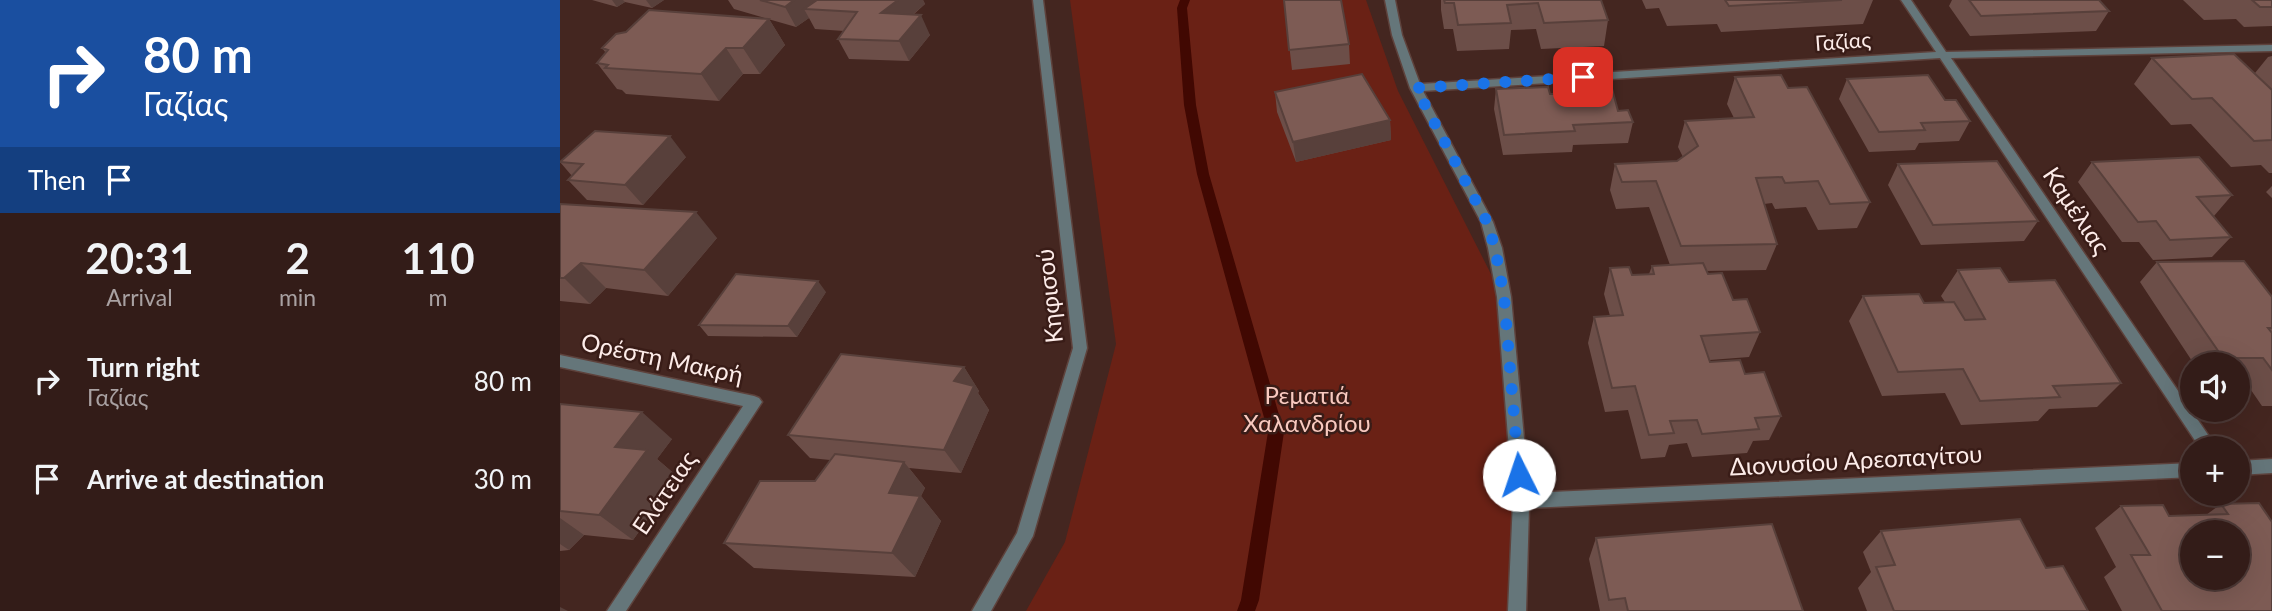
<!DOCTYPE html>
<html lang="en">
<head>
<meta charset="utf-8">
<style>
	:root { --surface:#331c18; --page:#3e2925; --text:#f1f3f6; --muted:#a9a1a2; --line:#4e3a37 }
	body { margin:0; font-family:Lato,sans-serif; background:var(--page); color:var(--text); height:100vh; display:flex; flex-direction:column; font-size:26px; white-space:nowrap }
	* { box-sizing:border-box; margin:0 }
	p { font-size:23px; color:var(--muted) }
	.icon { flex:none; width:38px; height:38px; fill:none; stroke:currentColor; stroke-width:2; stroke-linecap:round; stroke-linejoin:round }
	.map { position:relative; flex:1; overflow:hidden }
	.drawer { display:flex; flex-direction:column; background:var(--surface); width:560px }
	.drawer>* { flex:none }
	.hud { background:#1a4fa0; color:#fff; overflow:hidden }
	.buttons { position:absolute; left:1620px; top:352px; display:grid; gap:14px }
	.buttons a { display:grid; place-items:center; width:70px; height:70px; border-radius:50%; background:var(--surface); box-shadow:0 7px 28px #0002,0 0 0 2px var(--line); font-size:35px }
	.pin { position:absolute; display:grid; place-items:center; width:60px; height:60px; color:#fff; margin:-30px; border-radius:14px; box-shadow:0 4px 10px #0006 }
	.me { position:absolute; width:77px; margin:-38px; rotate:356deg; stroke-linejoin:round; filter:drop-shadow(0 0 5px #0008) }
	.turn { display:flex; align-items:center; gap:24px; height:147px; padding:0 28px; font-size:32px }
	.turn .icon { width:91px; height:91px; stroke-width:2.5 }
	.turn b { display:block; font-size:49px; line-height:60px }
	.then { display:flex; align-items:center; height:66px; padding:0 28px; background:#0003; gap:14px; font-size:26px }
	.eta { display:flex; justify-content:space-evenly; align-items:center; height:119px; text-align:center }
	.eta b { font-size:42px; font-weight:700; line-height:49px }
	ul { padding:0; list-style:none }
	li { display:flex; align-items:center; gap:21px; height:98px; padding:0 28px }
	li div { flex:1 }
	li b { display:block; font-size:26px }
	li em { font-style:normal }
	main { display:flex; flex:1; min-height:0 }
	.map>svg:first-child { display:block }
</style>
</head>
<body>
<main>
<section class="drawer">
<div class="hud">
<div class="turn"><svg class="icon" aria-label="right" viewBox="0 0 24 24"><path d="M7 20v-9h11M14 6l5 5-5 5"/></svg><div><b>80 m</b>Γαζίας</div></div>
<div class="then">Then<svg class="icon" aria-label="arrive" viewBox="0 0 24 24"><path d="M6 21V4h12l-3 4 3 4H6"/></svg></div>
</div>
<div class="eta">
<div><b>20:31</b><p>Arrival</p></div>
<div><b>2</b><p>min</p></div>
<div><b>110</b><p>m</p></div>
</div>
<ul>
<li><svg class="icon" aria-label="right" viewBox="0 0 24 24"><path d="M7 20v-9h11M14 6l5 5-5 5"/></svg><div><b>Turn right</b><p>Γαζίας</p></div><em>80 m</em></li>
<li><svg class="icon" aria-label="arrive" viewBox="0 0 24 24"><path d="M6 21V4h12l-3 4 3 4H6"/></svg><div><b>Arrive at destination</b></div><em>30 m</em></li>
</ul>
</section>
<div class="map">
<svg width="1712" height="611" viewBox="0 0 1712 611">
	<rect width="100%" height="100%" fill="#442620"/>
	<!-- green -->
	<path fill="#6a2115" d="M510 0H806L838 91 933 278 963 495 958 611H466L505 542 556 344Z"/>
	<g fill="none" stroke-linecap="round" stroke-linejoin="round">
		<!-- stream -->
		<path fill="#410802" fill-rule="evenodd" d="M620 0H630L627 8 636 105 649 174 724 432 699 600 695 611H677L681 600 708 432 637 174 624 105 617 8Z"/>
		<!-- minor casing -->
		<g stroke="#5e423c" stroke-width="3">
			<path id="minor" d="M473 0H483L527 348 473 536 431 611H412L457 533 513 348Z
				M825 0H835L842 35 860 84 1376 52 1341 0H1351L1386 52 1712 45V51L1391 58 1657 448H1640L1380 58 863 91 933 222 942 248 951 297 969 493 1633 463V477L969 508 966 611H948L953 501 937 297 928 248 921 222 850 88 832 35Z
				M0 355 194 396 199 398 202 402 66 611H47L183 406 0 367Z
				M1712 459V473L1678 475V461Z"/>
		</g>
		<!-- minor -->
		<use href="#minor" fill="#65767a" fill-rule="evenodd"/>
	</g>
	<!-- wall -->
	<path fill="#6c4e48" d="M32 0H104L92 8 65 2 57 7Z
		M168 0H363L365 4 353 15 370 35 349 61 289 59 278 39 284 31 255 29 249 18 236 27 174 9Z
		M724 0 789 44 790 64 732 70Z
		M881 0H1041L1048 20 1044 46 981 49 976 29 951 30 949 49 897 51 893 29H884L881 10Z
		M1082 0H1313L1303 24 1161 32 1157 24 1107 26 1099 8 1086 9Z
		M1392 0H1539L1549 11 1536 31 1410 36 1389 6Z
		M1623 0H1712V26L1684 27 1676 19 1644 20Z
		M209 19 225 45 200 74H183L159 101 66 94 62 90 57 89 37 63 46 53 42 48Z
		M1712 56V173H1709L1701 165 1671 167 1631 124 1611 125 1574 84 1592 58 1695 73 1708 57Z
		M1175 77 1228 88 1310 202 1297 228 1258 230 1246 207 1215 209 1212 203 1204 204 1217 244 1206 270 1146 271 1148 274 1173 300 1200 332 1189 357 1150 360V362L1185 374 1221 416 1209 440 1193 441 1187 453 1132 457 1127 443 1109 445 1105 457 1081 459 1068 410 1045 412 1028 343 1034 317 1050 316 1044 294 1050 268 1072 275 1089 274 1092 266 1110 265 1089 207 1056 209 1050 190 1055 164 1117 161 1123 157 1118 147 1125 121 1174 118 1167 104Z
		M1287 79 1385 100 1410 121 1399 141 1359 143 1355 150 1309 152 1279 99Z
		M1005 87 1058 111 1073 122 1068 143 1013 145 1012 152 943 155 934 109 936 89 990 94H1004Z
		M715 92 830 120 831 140 736 162 717 112Z
		M126 157 83 205 27 200 8 180 12 176 0 162Z
		M1532 162 1672 195 1654 216 1671 237 1652 257 1593 260 1579 242H1562L1518 182Z
		M1338 164 1478 221 1464 241 1361 245 1328 185Z
		M1712 186V198L1706 192Z
		M0 204 157 238 108 296 46 288 30 304 0 301Z
		M1597 262 1712 297V406H1702L1682 377H1678V364H1634L1580 282Z
		M1398 270 1449 282 1561 383 1537 407 1489 409 1478 421 1401 425 1385 393 1322 396 1289 321 1303 296 1364 303 1385 302 1381 296Z
		M266 292 237 337 148 336 139 325Z
		M404 367 419 391 418 393 429 410 401 473 349 468 365 488 361 496 381 521 355 577 194 568 164 543 255 481 270 460 250 458 228 435Z
		M0 404 112 439 97 459 118 477 73 540 24 535 9 550 0 551Z
		M1661 504 1712 522V611H1562L1544 577 1556 567 1535 528 1561 506 1609 516 1646 515Z
		M1321 531 1486 568 1528 611H1307L1298 588 1311 572 1303 552Z
		M1036 538 1243 611H1040L1029 559Z"/>
	<!-- shaded-wall -->
	<path fill="#58403b" d="M52 0H63L65 2 57 7Z
		M86 0H104L92 8Z
		M234 0H272L244 9 249 18 236 27 225 7Z
		M338 0H363L365 4 331 33 321 13Z
		M361 15 370 35 349 61 339 41Z
		M209 19 225 45 200 74 183 48Z
		M166 48 183 74 159 101 141 74Z
		M830 120 831 140 736 162 733 142Z
		M110 136 126 157 83 205 65 185Z
		M136 212 157 238 108 296 84 270Z
		M21 263 46 288 30 304 4 278Z
		M258 281 266 292 237 337 228 326Z
		M404 367 419 391 418 393 429 410 401 473 384 450 394 381Z
		M82 412 112 439 97 459 118 477 73 540 39 515 55 447Z
		M344 462 365 488 361 496 381 521 355 577 332 553 329 493Z
		M0 518 24 535 9 550 0 544Z
		M0 607 8 611H0Z"/>
	<!-- building -->
	<path fill="#7d5b54" stroke="#58403b" stroke-width="2" fill-rule="evenodd" d="M200 0H234L225 7Z
		M257 0H338L321 13 361 15 339 41 278 39 297 12 244 9Z
		M724 0H781L789 44 729 50Z
		M884 0H1041L1048 20 984 23 978 3 947 5 951 23 898 25 894 3H885Z
		M1165 0H1282L1169 6Z
		M1409 0H1539L1549 11 1421 16Z
		M1692 0H1712V7H1700Z
		M89 10 209 19 183 48H166L141 74 45 68 48 65 37 63 48 50 42 48 56 34 66 32Z
		M1674 54 1712 90V140L1694 141 1652 98 1632 99 1592 58Z
		M802 74 830 120 733 142 715 92Z
		M1221 75 1228 88 1247 87 1310 202 1270 204 1258 181 1225 183 1222 177 1196 178 1217 244 1121 246 1096 181 1062 182 1055 164 1117 161 1138 146 1125 121 1194 117 1175 77Z
		M1368 75 1385 100H1396L1410 121 1361 123 1365 130 1319 132 1287 79Z
		M1051 85 1058 111 1068 110 1073 122 1013 125 1015 131 944 135 936 89 988 87 990 94H1007L1005 87Z
		M35 131 110 136 65 185 8 180 23 164 0 162Z
		M1639 157 1672 195 1637 197 1671 237 1610 240 1596 221 1578 222 1532 162Z
		M1437 161 1478 221 1373 225 1338 164Z
		M0 204 136 212 84 270 21 263 4 278H0Z
		M1684 261 1712 297V328H1708L1712 333V370L1703 358H1663L1597 262Z
		M1143 263 1148 274 1162 273 1173 300 1187 299 1200 332 1141 336 1150 362 1180 360 1185 374 1204 372 1221 416 1195 418 1199 429 1142 434 1137 420 1110 421 1114 433 1089 435 1075 386 1052 388 1034 317 1063 315 1050 268 1069 267 1072 275 1094 274 1092 266Z
		M1440 268 1449 282 1495 280 1561 383 1493 386 1500 397 1420 401 1403 369 1338 372 1303 296 1359 294 1364 303 1394 302 1405 320 1425 319 1398 270Z
		M176 274 258 281 228 326 139 325Z
		M281 354 404 367 394 381 414 386 384 450 228 435Z
		M0 404 82 412 55 447 87 450 39 515 0 511Z
		M275 454 344 462 329 493 360 496 332 553 164 543 200 481H255Z
		M1699 503 1712 522V611H1602L1571 555H1590L1561 506 1603 505 1609 516 1668 514 1661 504ZM1633 532H1678V578H1633Z
		M1460 519 1486 568 1503 566 1528 611H1334L1316 567 1335 565 1321 531Z
		M1212 524 1243 611H1068L1065 598 1049 600 1036 538Z"/>
	<g fill="none" stroke-linecap="round" stroke-linejoin="round">
		<!-- route -->
		<path stroke="#1a73e8" stroke-width="12" stroke-dasharray="0 21.6" d="M959 475 944 297 935 248 927 222 856 88 1023 77"/>
	</g>
	<g text-anchor="middle" stroke-width="5" stroke-linejoin="round" paint-order="stroke">
		<!-- far-street labels -->
		<g font-size="21" fill="#fdece9" stroke="#391c17">
			<text transform="translate(1283 42) rotate(-4)" y="7">Γαζίας</text>
		</g>
		<!-- street labels -->
		<g font-size="24" fill="#fdece9" stroke="#391c17">
			<text transform="translate(1516 211) rotate(56)" y="8">Καμέλιας</text>
			<text transform="translate(490 296) rotate(-96)" y="8">Κηφισού</text>
			<text transform="translate(102 359) rotate(12)" y="8">Ορέστη Μακρή</text>
			<text transform="translate(1296 461) rotate(-3)" y="8">Διονυσίου Αρεοπαγίτου</text>
			<text transform="translate(105 493) rotate(-56)" y="8">Ελάτειας</text>
		</g>
		<!-- park labels -->
		<g font-size="24" fill="#f8c9bf" stroke="#391c17">
			<text x="747" y="404">Ρεματιά<tspan x="747" dy="28">Χαλανδρίου</tspan></text>
		</g>
	</g>
</svg>
<div class="buttons">
<a><svg class="icon" aria-label="sound" viewBox="0 0 24 24"><path d="M4 9h4l5-4v14l-5-4H4zM17 9q2 3 0 6"/></svg></a>
<a>+</a>
<a>−</a>
</div>
<div class="pin" style="left:1023px;top:77px;background:#d93025"><svg class="icon" aria-label="arrive" viewBox="0 0 24 24"><path d="M6 21V4h12l-3 4 3 4H6"/></svg></div>
<svg class="me" style="left:959px;top:475px" viewBox="-20 -20 40 40"><circle r="19" fill="#fff"/><path d="M0-13L10 11 0 6-10 11z" fill="#1a73e8"/></svg>
</div>
</main>
</body>
</html>
